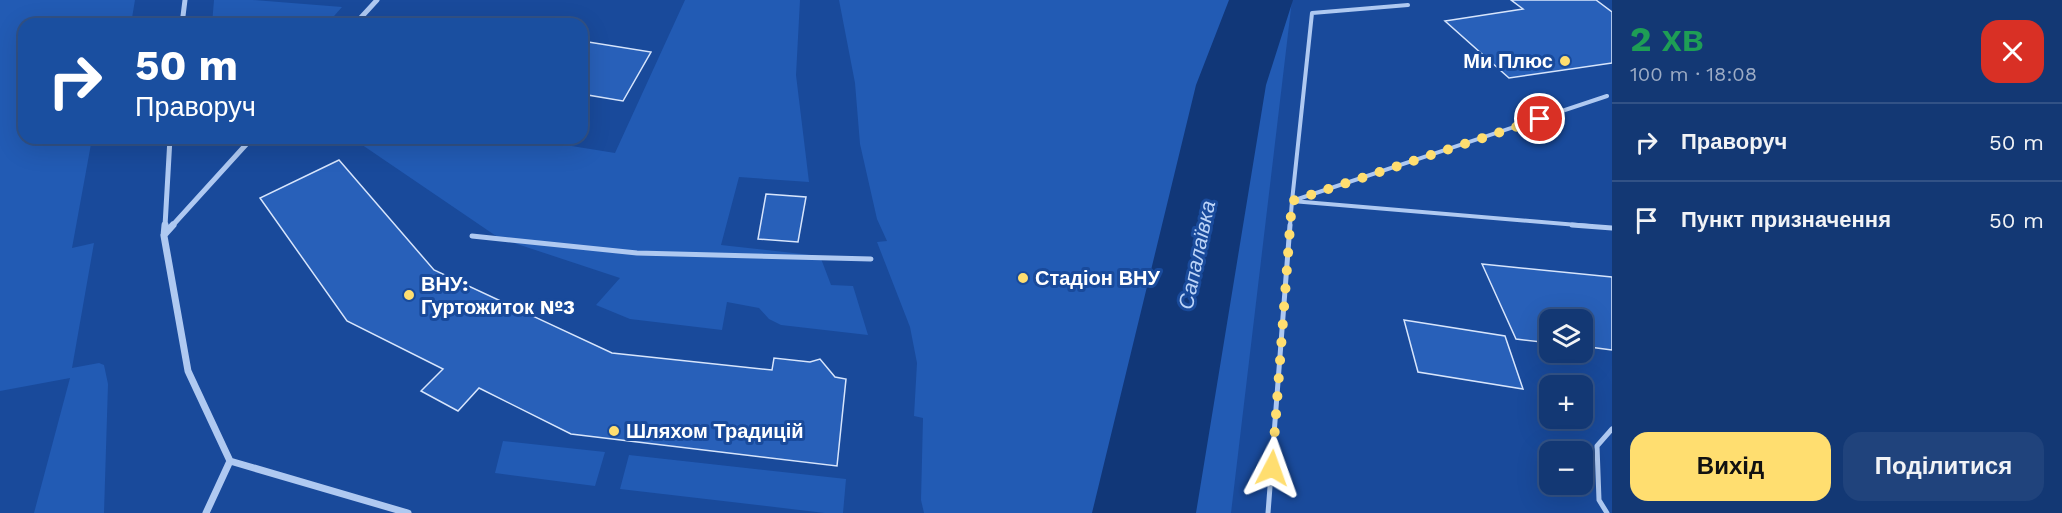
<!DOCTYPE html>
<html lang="uk">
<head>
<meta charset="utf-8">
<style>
	:root { --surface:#133874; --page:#20437c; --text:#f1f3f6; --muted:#9dacc5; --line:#325286; --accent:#ffde70 }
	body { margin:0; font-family:"Work Sans",sans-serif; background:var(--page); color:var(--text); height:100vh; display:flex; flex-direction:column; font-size:22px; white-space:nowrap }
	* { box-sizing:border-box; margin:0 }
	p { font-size:20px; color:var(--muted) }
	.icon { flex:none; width:33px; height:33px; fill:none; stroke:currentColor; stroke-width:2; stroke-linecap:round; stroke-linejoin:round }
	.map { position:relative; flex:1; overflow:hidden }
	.details { display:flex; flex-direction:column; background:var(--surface); width:450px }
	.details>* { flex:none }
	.hud { position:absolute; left:18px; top:18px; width:570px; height:126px; border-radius:18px; box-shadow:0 6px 24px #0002,0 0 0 2px var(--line); background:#1a4fa0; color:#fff; overflow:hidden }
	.buttons { position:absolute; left:1539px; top:309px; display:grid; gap:12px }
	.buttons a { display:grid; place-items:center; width:54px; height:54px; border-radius:12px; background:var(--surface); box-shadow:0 6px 24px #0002,0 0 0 2px var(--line); font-size:30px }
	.pin { position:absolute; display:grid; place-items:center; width:51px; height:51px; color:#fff; margin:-26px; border:3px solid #fff; border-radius:50%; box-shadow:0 2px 6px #0007 }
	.me { position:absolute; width:66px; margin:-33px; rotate:4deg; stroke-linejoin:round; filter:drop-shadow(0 0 4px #0008) }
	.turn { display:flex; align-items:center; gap:21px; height:126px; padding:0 18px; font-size:27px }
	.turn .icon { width:78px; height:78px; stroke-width:2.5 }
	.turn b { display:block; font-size:42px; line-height:51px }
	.round { display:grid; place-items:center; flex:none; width:63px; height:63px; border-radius:18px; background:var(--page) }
	.headline { display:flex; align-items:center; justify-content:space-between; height:102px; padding:0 18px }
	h1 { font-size:36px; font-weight:700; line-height:45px; color:#1e9e55 }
	.primary-button { display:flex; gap:12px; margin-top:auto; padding:12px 18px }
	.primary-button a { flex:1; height:69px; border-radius:18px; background:var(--accent); color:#111; font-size:24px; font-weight:700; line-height:69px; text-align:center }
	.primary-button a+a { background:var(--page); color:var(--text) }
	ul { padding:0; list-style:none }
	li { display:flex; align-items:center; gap:18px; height:78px; padding:0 18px; border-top:2px solid var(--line) }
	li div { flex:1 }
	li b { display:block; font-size:22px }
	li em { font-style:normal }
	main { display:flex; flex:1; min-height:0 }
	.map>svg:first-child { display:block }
</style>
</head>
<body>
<main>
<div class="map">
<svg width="1612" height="513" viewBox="0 0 1612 513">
	<rect width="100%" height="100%" fill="#194a9b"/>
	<!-- green -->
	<path fill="#225bb4" d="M0 0H135L131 24H24V138H112L91 144 72 248 94 243 72 368 99 363 104 365 108 384 104 513H34L70 378 0 391Z
		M214 0H253L342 7 327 24H212Z
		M685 0H800L796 75 809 182 739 177 721 245 820 256 831 285 853 286 868 335 781 325 769 319 759 308 727 302 722 330 630 319 596 305 620 278 499 238 352 138H522L615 153Z
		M839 0H1292L1231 513H924L921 500 923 418 914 416 917 363 910 327 877 242 887 241 877 219 860 144 855 83Z
		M503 441 605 452 595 486 495 473Z
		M629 455 846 479 843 513H825L620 489Z"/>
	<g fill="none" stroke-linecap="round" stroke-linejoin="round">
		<!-- river -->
		<path fill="#113778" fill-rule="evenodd" d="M1229 0H1293L1266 85 1196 513H1092L1196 85Z"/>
	</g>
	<!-- building -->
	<path fill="#2860b9" stroke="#d7e5fc" stroke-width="1.5" d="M1511 0H1596L1612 12V63L1509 78 1445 21 1523 9Z
		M582 41 651 52 623 101 582 94Z
		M339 160 434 270 612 353 772 370 774 358 810 362 820 359 835 377 846 379 837 466 571 434 479 388 458 411 421 391 443 369 347 321 260 198Z
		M766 194 806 197 798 242 758 239Z
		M1482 264 1612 277V350L1582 346V320H1550V343L1516 339Z
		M1404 320 1505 336 1523 389 1418 372Z"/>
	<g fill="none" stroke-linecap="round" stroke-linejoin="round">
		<!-- lane-far1 -->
		<path stroke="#afc9f1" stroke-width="4" d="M1408 5 1312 13 1292 201 1607 96
			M1290 226 1292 201 1589 226"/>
		<!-- lane -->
		<path stroke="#afc9f1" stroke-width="5" d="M1572 225 1612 228
			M472 236 637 253 871 259
			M1268 513 1290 225
			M1607 513 1599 500 1597 446 1612 429"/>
		<!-- street-far1 -->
		<path stroke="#afc9f1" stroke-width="5" d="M182 24 185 0
			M355 24 377 0
			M165 226 170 138
			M172 226 252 138"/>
		<!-- street -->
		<path stroke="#afc9f1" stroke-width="7" d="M165 225 164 236 188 371 230 461 206 513
			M164 235 173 225
			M230 461 408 513"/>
	</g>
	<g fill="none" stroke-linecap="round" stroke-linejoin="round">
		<!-- route -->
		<path stroke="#ffde70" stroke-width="10" stroke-dasharray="0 18" d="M1272 468 1292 201 1540 119"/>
	</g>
	<!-- markers -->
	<g fill="#ffde70" stroke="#194a9b" stroke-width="2">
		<circle cx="1565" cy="61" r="6"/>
		<circle cx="1023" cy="278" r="6"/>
		<circle cx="409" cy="295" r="6"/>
		<circle cx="614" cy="431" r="6"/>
	</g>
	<g text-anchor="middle" stroke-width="6" stroke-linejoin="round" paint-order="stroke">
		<!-- poi labels -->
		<g font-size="20" font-weight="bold" fill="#fff" stroke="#194a9b" text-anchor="start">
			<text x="1553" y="68" text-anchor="end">Ми Плюс</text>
			<text x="1035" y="285">Стадіон ВНУ</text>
			<text x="421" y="291">ВНУ:<tspan x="421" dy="23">Гуртожиток №3</tspan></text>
			<text x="626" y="438">Шляхом Традицій</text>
		</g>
		<!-- water labels -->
		<g font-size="21" font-style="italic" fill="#bcd4f8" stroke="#194a9b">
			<text transform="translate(1197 255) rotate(-78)" y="7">Сапалаївка</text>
		</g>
	</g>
</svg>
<div class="buttons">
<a><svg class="icon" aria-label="layers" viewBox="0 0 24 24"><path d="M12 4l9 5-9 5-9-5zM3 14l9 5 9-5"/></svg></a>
<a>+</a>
<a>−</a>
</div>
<div class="pin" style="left:1540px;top:119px;background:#d93025"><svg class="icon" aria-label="arrive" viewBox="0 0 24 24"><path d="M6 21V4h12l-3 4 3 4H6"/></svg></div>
<svg class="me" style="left:1272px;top:468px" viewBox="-20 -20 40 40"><path d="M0-17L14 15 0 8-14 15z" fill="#ffde70" stroke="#fff" stroke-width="4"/></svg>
<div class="hud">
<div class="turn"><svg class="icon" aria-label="right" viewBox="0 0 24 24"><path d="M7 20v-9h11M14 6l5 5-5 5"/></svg><div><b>50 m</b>Праворуч</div></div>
</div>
</div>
<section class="details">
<div class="headline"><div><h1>2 хв</h1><p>100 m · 18:08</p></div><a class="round" style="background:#d93025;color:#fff"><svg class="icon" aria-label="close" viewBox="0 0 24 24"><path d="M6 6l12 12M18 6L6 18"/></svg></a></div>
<ul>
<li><svg class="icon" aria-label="right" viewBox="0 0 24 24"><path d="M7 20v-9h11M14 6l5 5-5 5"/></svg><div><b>Праворуч</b></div><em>50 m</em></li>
<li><svg class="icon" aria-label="arrive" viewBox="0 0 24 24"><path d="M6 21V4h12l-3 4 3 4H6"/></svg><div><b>Пункт призначення</b></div><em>50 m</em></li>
</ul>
<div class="primary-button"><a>Вихід</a><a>Поділитися</a></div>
</section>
</main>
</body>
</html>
